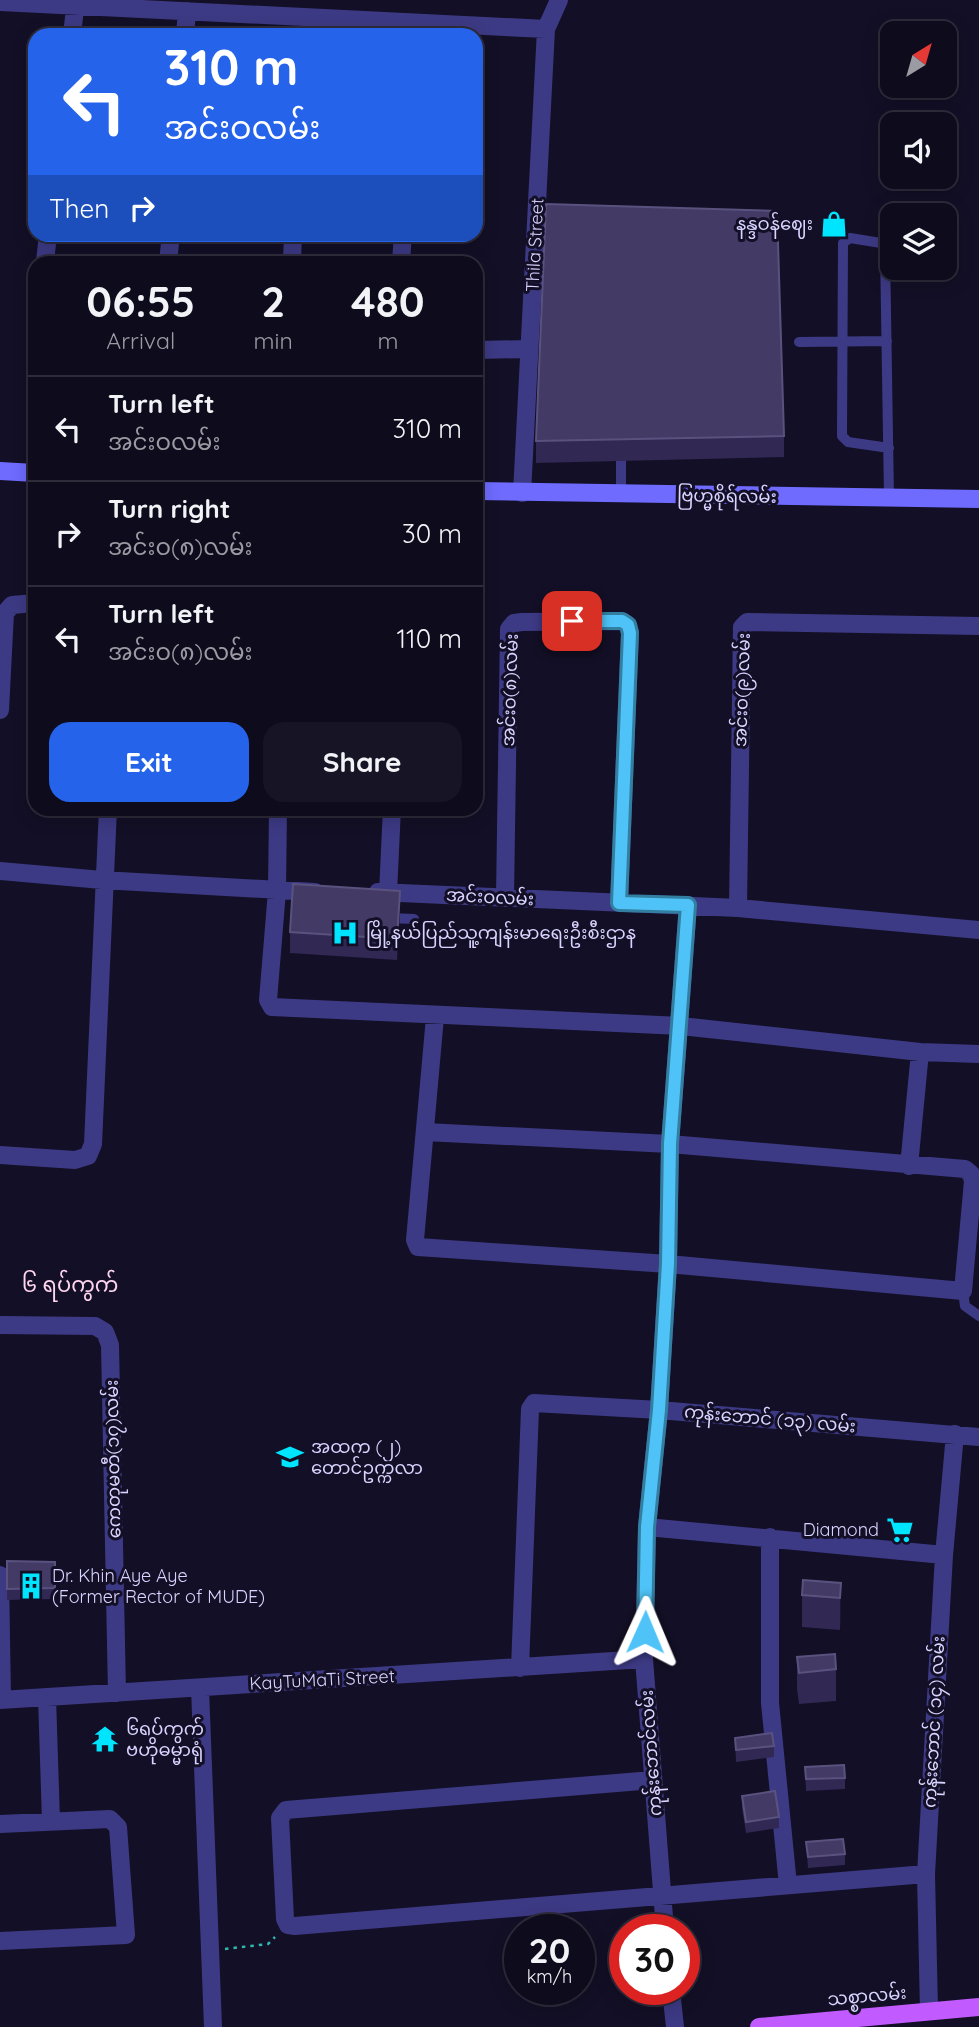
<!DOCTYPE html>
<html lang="en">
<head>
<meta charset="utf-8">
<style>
	:root { --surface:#0e0b1c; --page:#171425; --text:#f1f3f6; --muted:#9b9ba3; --line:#2e2b3b; --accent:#2563eb }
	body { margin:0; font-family:Quicksand,"Noto Sans Myanmar",sans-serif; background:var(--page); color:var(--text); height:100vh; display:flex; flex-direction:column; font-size:26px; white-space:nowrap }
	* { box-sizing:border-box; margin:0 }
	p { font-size:23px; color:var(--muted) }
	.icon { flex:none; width:38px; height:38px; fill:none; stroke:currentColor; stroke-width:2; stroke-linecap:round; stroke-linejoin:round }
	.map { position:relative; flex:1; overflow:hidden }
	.drawer { position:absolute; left:28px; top:256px; width:455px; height:560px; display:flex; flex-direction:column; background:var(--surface); border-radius:21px; box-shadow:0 4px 18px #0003,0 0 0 2px var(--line) }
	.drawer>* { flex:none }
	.banner { position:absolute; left:28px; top:28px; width:455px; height:214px; border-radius:21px; box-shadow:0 4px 18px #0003,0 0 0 2px var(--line); background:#2563eb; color:#fff; overflow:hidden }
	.needle { width:46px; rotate:37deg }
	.tools { position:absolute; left:880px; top:21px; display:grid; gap:14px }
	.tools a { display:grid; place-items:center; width:77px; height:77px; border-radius:14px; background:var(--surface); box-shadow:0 4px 18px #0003,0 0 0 2px var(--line); font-size:35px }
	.speed { position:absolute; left:504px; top:1914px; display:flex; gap:14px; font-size:35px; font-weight:700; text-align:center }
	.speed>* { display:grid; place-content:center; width:91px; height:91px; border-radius:50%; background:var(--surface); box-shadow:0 4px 18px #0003,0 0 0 2px var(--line); line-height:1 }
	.speed small { font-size:18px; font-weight:400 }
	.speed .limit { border:10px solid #d22; background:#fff; color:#111 }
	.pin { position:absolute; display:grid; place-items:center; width:60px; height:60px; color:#fff; margin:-30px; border-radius:14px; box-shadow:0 4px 10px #0006 }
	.me { position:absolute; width:77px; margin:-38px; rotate:1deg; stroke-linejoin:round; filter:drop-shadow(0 0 5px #0008) }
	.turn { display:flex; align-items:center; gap:24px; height:147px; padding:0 21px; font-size:32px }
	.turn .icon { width:91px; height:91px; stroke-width:2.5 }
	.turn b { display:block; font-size:49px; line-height:60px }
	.then { display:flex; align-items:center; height:66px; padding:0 21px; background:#0003; gap:14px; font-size:26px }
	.eta { display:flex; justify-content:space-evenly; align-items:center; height:119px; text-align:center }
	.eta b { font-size:42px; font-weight:700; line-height:49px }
	.cta { display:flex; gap:14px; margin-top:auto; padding:14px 21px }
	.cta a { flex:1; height:80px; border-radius:21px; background:var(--accent); color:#fff; font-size:28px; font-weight:700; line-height:80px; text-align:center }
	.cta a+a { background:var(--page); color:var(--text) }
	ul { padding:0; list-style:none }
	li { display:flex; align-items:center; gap:21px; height:105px; padding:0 21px; border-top:2px solid var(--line) }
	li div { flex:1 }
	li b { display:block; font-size:26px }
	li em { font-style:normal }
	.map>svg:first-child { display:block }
</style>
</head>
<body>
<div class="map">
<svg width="979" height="2027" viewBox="0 0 979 2027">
	<rect width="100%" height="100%" fill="#130f26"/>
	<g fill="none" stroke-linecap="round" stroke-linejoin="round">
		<!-- path -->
		<path stroke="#2fb8b0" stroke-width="2.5" stroke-dasharray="3.5 5" stroke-linecap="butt" d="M225 1949 268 1944 275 1937"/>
		<!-- lane -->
		<path stroke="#3d3a85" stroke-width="10" d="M799 342 887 341
			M889 448 848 442 842 436 843 243 850 238 881 243 885 249C887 332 888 415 889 498
			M621 449V494
			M389 918 414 919
			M963 1291 965 1306 979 1316"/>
		<!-- street -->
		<path stroke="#3d3a85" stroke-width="18" d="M0 2 546 29
			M72 35 76 0
			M185 35 187 11
			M297 35V17
			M45 262 48 234
			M168 262 171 234
			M292 262 293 234
			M401 262 403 234
			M476 350 529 349
			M522 493 546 29 559 0
			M0 710 5 613 12 605 35 603
			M278 808 277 891 268 1000 272 1007 681 1026 920 1052 979 1054
			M0 871 102 880 315 892
			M378 892 738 908 979 930
			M388 893 392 808
			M505 898 509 629 514 623 522 622 622 621 628 625 630 633 619 903
			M738 908 742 627 747 622 979 626
			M425 1132 670 1144 965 1169 971 1174 973 1181 963 1291 668 1264 418 1247 415 1240 435 1017
			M0 1155 75 1160 88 1156 93 1144 108 808
			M909 1166 920 1052
			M0 1325 95 1326 105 1332 110 1345 117 1693
			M647 1527 944 1555
			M770 1537V1703L788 1885
			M0 1575 2 1700
			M520 1668 530 1409 534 1403 659 1410 979 1437
			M200 1688 213 2027
			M47 1697 51 1821
			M0 1700 644 1659
			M653 1780 286 1810 280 1818 285 1919 288 1925 295 1926 926 1874
			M0 1824 110 1819 118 1827 126 1935 0 1941
			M665 1930 644 1659 647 1527 659 1410 668 1264 670 1144 688 905
			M671 1990 675 2027
			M929 2011 926 1874 944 1555 955 1434"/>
		<!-- secondary -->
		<path stroke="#6f6bff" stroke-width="18" d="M0 471 35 473
			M476 491 979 499"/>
		<!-- primary -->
		<path stroke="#c25bff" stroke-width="18" d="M759 2027 979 2007"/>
	</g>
	<!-- wall -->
	<path fill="#312854" d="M784 436V457L536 463V441Z
		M400 913 397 960 290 953V932Z
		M7 1561 55 1562V1599L7 1600Z
		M841 1583 840 1630 802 1627V1595Z
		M797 1657 836 1669V1701L799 1704 797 1689Z
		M735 1738 774 1746V1757L736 1762Z
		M805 1767 845 1778V1789L806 1791Z
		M742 1796 779 1817V1828L746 1833 742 1808Z
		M806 1842 845 1854V1865L808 1868Z"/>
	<!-- shaded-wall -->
	<path fill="#1d163a" d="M400 891V913L397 960V939Z
		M841 1583V1614L840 1630V1598Z"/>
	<!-- building -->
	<path fill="#433a66" stroke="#5a527e" stroke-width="2" d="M546 204 777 211 784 436 536 441Z
		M293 884 400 891 397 939 290 932Z
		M7 1561 55 1562V1588L7 1589Z
		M803 1580 841 1583 840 1598 802 1595Z
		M835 1654 836 1669 799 1673 797 1657Z
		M772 1733 774 1746 736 1750 735 1738Z
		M844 1765 845 1778 806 1779 805 1767Z
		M775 1791 779 1817 746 1822 742 1796Z
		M843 1839 845 1854 808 1857 806 1842Z"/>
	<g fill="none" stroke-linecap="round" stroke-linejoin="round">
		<!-- route casing -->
		<g stroke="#337fa1" stroke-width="18">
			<path id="route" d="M572 621H622L628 625 630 633 619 903 688 905 670 1144 668 1264 659 1410 647 1527 645 1632"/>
		</g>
		<!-- route -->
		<use href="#route" stroke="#4fc3f7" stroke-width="12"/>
	</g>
	<!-- icons -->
	<defs>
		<g id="shop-bare" transform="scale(2.1)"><path d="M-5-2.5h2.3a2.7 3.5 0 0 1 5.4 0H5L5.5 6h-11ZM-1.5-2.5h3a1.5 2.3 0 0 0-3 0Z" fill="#00e5ff" stroke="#130f26" stroke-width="2.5" paint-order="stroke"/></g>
		<g id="hospital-bare" transform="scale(2.1)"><path d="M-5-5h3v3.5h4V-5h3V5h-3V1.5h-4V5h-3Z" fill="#00e5ff" stroke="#130f26" stroke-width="2.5" paint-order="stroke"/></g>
		<g id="school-bare" transform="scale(2.1)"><path d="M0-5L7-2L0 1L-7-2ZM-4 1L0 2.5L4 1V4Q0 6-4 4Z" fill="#00e5ff" stroke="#130f26" stroke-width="2.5" paint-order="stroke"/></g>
		<g id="supermarket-bare" transform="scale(2.1)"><path d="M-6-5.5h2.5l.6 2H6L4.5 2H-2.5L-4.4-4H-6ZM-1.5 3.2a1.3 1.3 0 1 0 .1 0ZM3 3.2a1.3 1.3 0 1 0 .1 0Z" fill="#00e5ff" stroke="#130f26" stroke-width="2.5" paint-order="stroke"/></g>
		<g id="building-bare" transform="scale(2.1)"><path d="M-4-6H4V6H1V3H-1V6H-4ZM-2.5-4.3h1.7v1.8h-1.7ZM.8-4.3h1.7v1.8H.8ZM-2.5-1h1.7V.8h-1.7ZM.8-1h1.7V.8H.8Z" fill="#00e5ff" stroke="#130f26" stroke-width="2.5" paint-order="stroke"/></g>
		<g id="temple-bare" transform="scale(2.1)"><path d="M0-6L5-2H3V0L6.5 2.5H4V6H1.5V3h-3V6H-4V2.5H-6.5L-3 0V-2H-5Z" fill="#00e5ff" stroke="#130f26" stroke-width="2.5" paint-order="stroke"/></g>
	</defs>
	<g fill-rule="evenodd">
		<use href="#shop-bare" x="834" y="224"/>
		<use href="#hospital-bare" x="345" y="933"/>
		<use href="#school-bare" x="290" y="1457"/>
		<use href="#supermarket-bare" x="900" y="1530"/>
		<use href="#building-bare" x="31" y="1586"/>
		<use href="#temple-bare" x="105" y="1739"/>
	</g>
	<g text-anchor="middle" stroke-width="6" stroke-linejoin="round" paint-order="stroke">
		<!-- poi labels -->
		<g font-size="18" fill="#d9d4ff" stroke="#130f26" text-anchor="start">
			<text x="813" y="230" text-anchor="end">နန္ဒဝန်ဈေး</text>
			<text x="366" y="939">မြို့နယ်ပြည်သူ့ကျန်းမာရေးဦးစီးဌာန</text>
			<text x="311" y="1453">အထက (၂)<tspan x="311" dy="21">တောင်ဥက္ကလာ</tspan></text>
			<text x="879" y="1536" text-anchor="end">Diamond</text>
			<text x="52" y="1582">Dr. Khin Aye Aye<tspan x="52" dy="21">(Former Rector of MUDE)</tspan></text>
			<text x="126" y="1735">၆ရပ်ကွက်<tspan x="126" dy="21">ဗဟိုဓမ္မာရုံ</tspan></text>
		</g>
		<!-- street labels -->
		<g font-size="18" fill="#d9d4ff" stroke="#130f26">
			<text transform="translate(535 245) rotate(-87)" y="6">Thila Street</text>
			<text transform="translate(727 496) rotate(1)" y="6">ဗြဟ္မစိုရ်လမ်း</text>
			<text transform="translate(510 690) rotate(-88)" y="6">အင်းဝ(၈)လမ်း</text>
			<text transform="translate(742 690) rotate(-88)" y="6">အင်းဝ(၉)လမ်း</text>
			<text transform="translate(490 897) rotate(3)" y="6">အင်းဝလမ်း</text>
			<text transform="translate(770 1419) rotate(5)" y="6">ကုန်းဘောင် (၁၃) လမ်း</text>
			<text transform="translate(113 1459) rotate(-91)" y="6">ကေတုမတီ(၁၇)လမ်း</text>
			<text transform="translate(322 1680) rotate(-3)" y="6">KayTuMaTi Street</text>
			<text transform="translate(934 1722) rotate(-87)" y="6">ကုန်းဘောင် (၁၄) လမ်း</text>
			<text transform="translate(651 1753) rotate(-94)" y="6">ကုန်းဘောင်လမ်း</text>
			<text transform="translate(867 1996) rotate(-5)" y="6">သစ္စာလမ်း</text>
		</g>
		<!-- quarter labels -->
		<g font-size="21" fill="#ffd6f0" stroke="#130f26">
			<text x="70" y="1292">၆ ရပ်ကွက်</text>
		</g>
	</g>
</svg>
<div class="tools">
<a><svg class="needle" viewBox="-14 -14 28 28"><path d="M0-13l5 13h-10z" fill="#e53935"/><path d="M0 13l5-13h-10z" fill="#9b9ba3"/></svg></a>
<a><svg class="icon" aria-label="sound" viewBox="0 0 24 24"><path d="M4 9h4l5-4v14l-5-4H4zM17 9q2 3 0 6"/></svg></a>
<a><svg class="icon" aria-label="layers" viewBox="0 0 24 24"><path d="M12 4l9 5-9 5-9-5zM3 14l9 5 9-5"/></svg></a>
</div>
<div class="speed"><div>20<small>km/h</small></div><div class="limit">30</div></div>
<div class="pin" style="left:572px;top:621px;background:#d93025"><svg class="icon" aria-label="arrive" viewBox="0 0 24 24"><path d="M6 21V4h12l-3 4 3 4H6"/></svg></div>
<svg class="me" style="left:645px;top:1632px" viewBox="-20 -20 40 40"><path d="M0-17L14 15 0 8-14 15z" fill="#4fc3f7" stroke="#fff" stroke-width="4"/></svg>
<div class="banner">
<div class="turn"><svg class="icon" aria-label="left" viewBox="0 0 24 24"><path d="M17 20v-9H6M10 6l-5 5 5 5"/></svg><div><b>310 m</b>အင်းဝလမ်း</div></div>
<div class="then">Then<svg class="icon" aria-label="right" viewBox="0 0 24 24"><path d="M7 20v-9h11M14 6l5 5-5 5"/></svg></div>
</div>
<section class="drawer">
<div class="eta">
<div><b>06:55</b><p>Arrival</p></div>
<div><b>2</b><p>min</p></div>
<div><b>480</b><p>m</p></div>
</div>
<ul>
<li><svg class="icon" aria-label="left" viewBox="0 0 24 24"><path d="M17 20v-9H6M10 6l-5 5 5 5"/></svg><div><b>Turn left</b><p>အင်းဝလမ်း</p></div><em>310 m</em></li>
<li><svg class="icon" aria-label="right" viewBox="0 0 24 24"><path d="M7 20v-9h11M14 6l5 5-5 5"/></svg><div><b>Turn right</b><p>အင်းဝ(၈)လမ်း</p></div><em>30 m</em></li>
<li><svg class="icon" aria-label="left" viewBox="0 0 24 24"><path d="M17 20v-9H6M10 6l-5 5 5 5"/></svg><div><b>Turn left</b><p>အင်းဝ(၈)လမ်း</p></div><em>110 m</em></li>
</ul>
<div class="cta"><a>Exit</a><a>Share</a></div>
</section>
</div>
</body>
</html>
